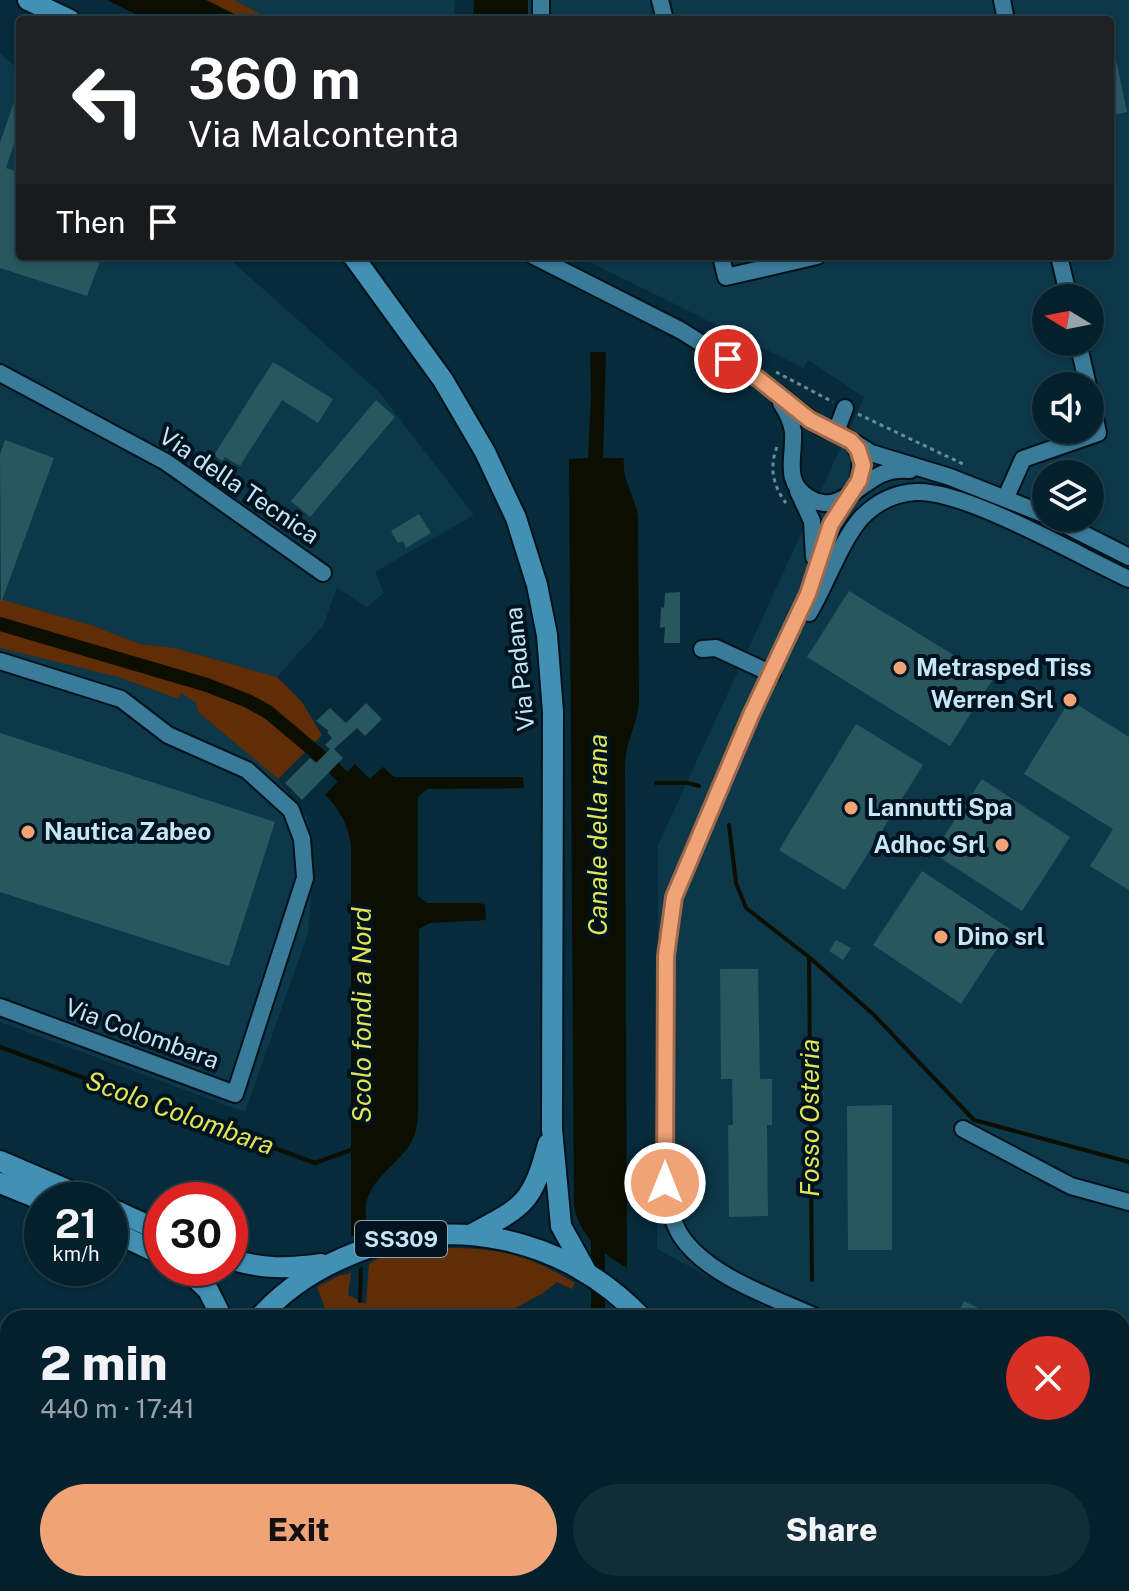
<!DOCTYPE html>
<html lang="en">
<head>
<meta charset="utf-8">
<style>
	:root { --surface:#04202c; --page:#122d38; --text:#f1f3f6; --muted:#97a3a9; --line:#253e48; --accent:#efa377 }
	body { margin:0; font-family:"Public Sans",sans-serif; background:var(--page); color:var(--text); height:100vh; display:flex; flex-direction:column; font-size:30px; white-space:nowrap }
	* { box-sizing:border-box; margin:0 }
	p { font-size:26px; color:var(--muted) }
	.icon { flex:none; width:44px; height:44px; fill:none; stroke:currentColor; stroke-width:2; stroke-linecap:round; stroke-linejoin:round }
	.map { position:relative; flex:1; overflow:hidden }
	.sheet { position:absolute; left:0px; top:1310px; width:1130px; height:282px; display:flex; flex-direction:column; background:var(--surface); border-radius:24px 24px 0 0; box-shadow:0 2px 6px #0004,0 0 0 2px var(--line) }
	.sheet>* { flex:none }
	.guide { position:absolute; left:16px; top:16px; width:1098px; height:244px; border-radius:8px; box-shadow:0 2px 6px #0004,0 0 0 2px var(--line); background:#202124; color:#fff; overflow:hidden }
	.needle { width:52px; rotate:280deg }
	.buttons { position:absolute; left:1032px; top:284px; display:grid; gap:16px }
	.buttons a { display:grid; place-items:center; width:72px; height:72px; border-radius:50%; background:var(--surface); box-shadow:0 2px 6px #0004,0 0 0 2px var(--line); font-size:40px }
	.speed { position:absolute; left:24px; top:1182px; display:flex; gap:16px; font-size:40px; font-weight:700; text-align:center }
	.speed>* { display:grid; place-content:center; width:104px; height:104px; border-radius:50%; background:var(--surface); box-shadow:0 2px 6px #0004,0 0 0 2px var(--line); line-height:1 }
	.speed small { font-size:20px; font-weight:400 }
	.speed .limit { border:12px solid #d22; background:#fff; color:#111 }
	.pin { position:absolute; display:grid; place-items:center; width:68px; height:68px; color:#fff; margin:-34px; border:4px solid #fff; border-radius:50%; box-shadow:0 2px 8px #0007 }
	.me { position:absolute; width:88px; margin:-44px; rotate:0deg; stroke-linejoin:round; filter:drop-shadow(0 0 6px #0008) }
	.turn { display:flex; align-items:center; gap:28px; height:168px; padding:0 40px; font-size:36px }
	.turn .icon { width:104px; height:104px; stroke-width:2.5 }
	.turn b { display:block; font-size:56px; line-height:68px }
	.then { display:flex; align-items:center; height:76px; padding:0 40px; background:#0003; gap:16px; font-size:30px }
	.round { display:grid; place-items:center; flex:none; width:84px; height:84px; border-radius:42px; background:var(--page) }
	.headline { display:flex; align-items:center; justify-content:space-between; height:136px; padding:0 40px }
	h1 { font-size:48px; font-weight:800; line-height:60px }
	.button { display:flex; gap:16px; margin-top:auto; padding:16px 40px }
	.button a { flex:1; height:92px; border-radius:48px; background:var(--accent); color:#111; font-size:32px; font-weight:800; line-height:92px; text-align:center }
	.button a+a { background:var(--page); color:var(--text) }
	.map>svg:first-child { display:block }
</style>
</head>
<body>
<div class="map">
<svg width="1129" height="1591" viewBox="0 0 1129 1591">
	<rect width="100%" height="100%" fill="#062b3b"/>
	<!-- built -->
	<path fill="#0d384a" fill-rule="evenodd" d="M234 0H455L454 20H272Z
		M528 0H1129V1591H1030L1015 1584H1122V1318H785L657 1249 658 845 864 397 808 360 803 368 578 256H1110V20H528ZM1046 298H1090V342H1046ZM1046 386H1090V430H1046ZM1046 474H1090V518H1046Z
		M0 53 20 71V256H226L378 391 474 515 375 572 384 593 367 607 337 588 323 626 277 677 175 648 140 644 91 625 0 599Z
		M0 648 118 677 177 699 181 693 196 703 198 712 278 779 308 819 313 872 308 933 245 1112 0 1022Z"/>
	<!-- green -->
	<path fill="#602d06" d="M206 0H234L272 20H246Z
		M0 599 91 625 140 644 175 648 277 677 302 702 322 735 278 779 198 712 196 703 181 693 178 699 118 677 0 648Z
		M446 1248C501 1248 528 1255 575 1283L572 1289 557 1282 543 1293 497 1318H350L326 1311 317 1287 338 1276 351 1273 348 1295 366 1304 369 1264C390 1249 421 1250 446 1248Z
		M226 1584H348V1591H230Z
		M367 1584H540L545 1591H367Z"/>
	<!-- water -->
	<path fill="#0d0e02" d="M107 0H206L246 20H147Z
		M474 0H528V20H473Z
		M590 352H606L603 458H624C621 477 635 497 638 516L639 702C637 725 625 744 625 766L627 1268C601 1252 580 1237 574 1206L569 459 588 458 591 396Z
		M355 764 370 779 383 767 394 777H523L524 788 427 789 418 797V896L427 903H480L485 905 486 920 430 923 419 929 418 1120C416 1129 415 1137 410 1144 398 1165 370 1178 366 1205 365 1212 367 1222 367 1230L351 1237V847C349 826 340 809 325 795Z"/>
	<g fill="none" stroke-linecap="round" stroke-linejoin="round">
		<!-- stream -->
		<path stroke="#0d0e02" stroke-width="4" d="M656 783H688L699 786
			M729 825 736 883 746 908 809 957 874 1015 974 1120 1129 1162
			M809 958 812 1280
			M0 1047 315 1163 354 1149
			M360 1301 361 1269
			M359 1591V1584"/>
		<!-- canal -->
		<path stroke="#0d0e02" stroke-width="14" d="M0 624 207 685 248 701 268 712 331 765 354 789
			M598 1232V1318"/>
	</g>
	<!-- building -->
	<path fill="#285760" d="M1115 55 1127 112 1110 116V56Z
		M18 90 20 126 6 168 20 173V256H102L87 296 0 268V143Z
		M273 362 333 399 318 423 282 400 240 466 225 457 222 461 214 455Z
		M376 400 395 417 310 517 291 501Z
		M5 440 54 458 1 603 0 455Z
		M419 514 431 533 406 548 403 541 398 543 391 531Z
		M849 591 993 679 950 746 807 657Z
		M680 592V643H664L665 627 660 628 661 607 664 608 665 593Z
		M1070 700 1129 737V890L1090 866 1113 829 1024 774Z
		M366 703 382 719 365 736 357 728 334 749 343 758 302 800 285 783 310 758 316 763 330 749 325 745 332 738 327 732 329 731 316 721 330 708 346 723Z
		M856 724 923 765 845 890 779 850Z
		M0 733 275 822 229 966 0 892Z
		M982 779 1070 837 1022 911 933 853Z
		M922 871 1010 929 961 1004 873 945Z
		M836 940 851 948 843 960 829 951Z
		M720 969H758L760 1079H772V1125H767L768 1216 729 1217 728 1125H733L732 1079H721Z
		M892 1105V1250H848L847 1106Z
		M964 1301 999 1318H957Z"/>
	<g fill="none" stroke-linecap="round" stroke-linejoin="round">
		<!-- minor casing -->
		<g stroke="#01121c" stroke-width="20">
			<path id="minor" d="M541 0V20
				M660 0 665 20
				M1002 0 1006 20
				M534 256 680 330 760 380 819 426 841 434 871 453 950 477 1046 515
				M721 256 726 277 817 256
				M1059 256 1069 298
				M1078 342 1088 386
				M0 373 166 462 323 573
				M781 403C787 412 791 420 793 431 795 456 782 482 809 498 817 503 829 505 838 501 866 489 874 467 910 470
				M836 432 845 408
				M798 491 812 521 814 557
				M1006 497 1023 459 1098 433 1090 394
				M1052 518 1129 557
				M809 613C826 585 841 540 862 517 876 503 895 493 916 492 964 489 1081 557 1129 579
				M702 649 716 648 772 674
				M0 661 121 699 168 735 247 770 291 810 302 839 305 878 235 1094 0 1007
				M963 1129 1071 1186 1129 1202
				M818 1318C775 1298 708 1277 681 1236 671 1220 668 1202 665 1183L666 956 674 897 751 715 808 594 831 524 859 481 861 456 851 441
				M1122 1461 1129 1464"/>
		</g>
		<!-- major casing -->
		<g stroke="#01121c" stroke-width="24">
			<path id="major" d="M28 0 70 20
				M353 256 443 380 485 452 516 518 537 585 547 635 553 712 552 1129 561 1226 586 1271
				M0 1161 91 1200
				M0 1183 42 1200
				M110 1208 162 1232
				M110 1230 162 1255
				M472 1234C525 1206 532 1203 548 1144
				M230 1259C262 1269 288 1269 321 1264
				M185 1268 208 1290 222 1318
				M259 1318C283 1291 311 1272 343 1258 447 1211 564 1236 642 1318
				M213 1584 215 1591
				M861 1584 877 1591
				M911 1584 925 1591
				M173 1591 178 1584
				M690 1591 702 1584"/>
		</g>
		<!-- path -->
		<path stroke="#698c9c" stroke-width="3" stroke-dasharray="4 4" stroke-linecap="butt" d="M776 372 833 402
			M858 414 963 464
			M777 447C769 467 773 486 786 503"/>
		<!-- minor -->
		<use href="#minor" stroke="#397b99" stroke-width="16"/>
		<!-- major -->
		<use href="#major" stroke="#4290b3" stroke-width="20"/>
	</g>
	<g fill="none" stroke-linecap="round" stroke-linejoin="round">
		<!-- route casing -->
		<g stroke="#9b6a4d" stroke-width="20">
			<path id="route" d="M665 1183 666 956 674 897 751 715 808 594 831 524 859 481 863 465 858 449 851 441 810 420 760 380 728 359"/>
		</g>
		<!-- route -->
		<use href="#route" stroke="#efa377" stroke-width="14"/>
	</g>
	<!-- markers -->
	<g fill="#efa377" stroke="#00131e" stroke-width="3">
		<circle cx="900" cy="668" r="8"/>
		<circle cx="1070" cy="700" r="8"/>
		<circle cx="851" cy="808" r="8"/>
		<circle cx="28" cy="832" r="8"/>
		<circle cx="1002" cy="845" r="8"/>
		<circle cx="941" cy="937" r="8"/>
	</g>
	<g text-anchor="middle" stroke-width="8" stroke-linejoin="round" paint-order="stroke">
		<!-- shield labels -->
		<rect fill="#00131e" stroke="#8ba7b6" stroke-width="2" x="355" y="1221" width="92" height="36" rx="6"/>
		<g font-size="22" font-weight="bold" fill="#c6e6f7">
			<text x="401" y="1247">SS309</text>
		</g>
		<!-- street labels -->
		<g font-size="24" fill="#c6e6f7" stroke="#00131e">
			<text transform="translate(239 486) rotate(34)" y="8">Via della Tecnica</text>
			<text transform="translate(520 669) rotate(-96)" y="8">Via Padana</text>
			<text transform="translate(142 1034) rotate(20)" y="8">Via Colombara</text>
		</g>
		<!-- poi labels -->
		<g font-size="24" font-weight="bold" fill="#c6e6f7" stroke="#00131e" text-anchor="start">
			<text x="916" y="676">Metrasped Tiss</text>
			<text x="1054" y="708" text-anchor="end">Werren Srl</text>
			<text x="867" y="816">Lannutti Spa</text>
			<text x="44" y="840">Nautica Zabeo</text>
			<text x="986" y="853" text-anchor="end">Adhoc Srl</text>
			<text x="957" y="945">Dino srl</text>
		</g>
		<!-- water labels -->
		<g font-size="26" font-style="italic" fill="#e0e455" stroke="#00131e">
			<text transform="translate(598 835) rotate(-90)" y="9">Canale della rana</text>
			<text transform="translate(362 1015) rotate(-90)" y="9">Scolo fondi a Nord</text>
			<text transform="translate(180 1113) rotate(20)" y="9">Scolo Colombara</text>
			<text transform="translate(810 1118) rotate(-90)" y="9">Fosso Osteria</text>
		</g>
	</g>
</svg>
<div class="buttons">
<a><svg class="needle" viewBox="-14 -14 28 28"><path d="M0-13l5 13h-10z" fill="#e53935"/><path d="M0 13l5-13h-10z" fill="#97a3a9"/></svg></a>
<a><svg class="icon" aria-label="sound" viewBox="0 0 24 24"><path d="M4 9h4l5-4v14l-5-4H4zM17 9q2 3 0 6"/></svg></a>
<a><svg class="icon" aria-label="layers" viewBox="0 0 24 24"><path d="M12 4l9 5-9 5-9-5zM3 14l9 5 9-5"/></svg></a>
</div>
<div class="speed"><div>21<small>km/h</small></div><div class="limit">30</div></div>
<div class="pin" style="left:728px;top:359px;background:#d93025"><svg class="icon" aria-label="arrive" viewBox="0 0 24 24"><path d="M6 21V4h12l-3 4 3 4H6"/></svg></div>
<svg class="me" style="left:665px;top:1183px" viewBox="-20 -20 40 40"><circle r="17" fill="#efa377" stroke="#fff" stroke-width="3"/><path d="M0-11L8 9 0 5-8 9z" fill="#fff"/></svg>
<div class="guide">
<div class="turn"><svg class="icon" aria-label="left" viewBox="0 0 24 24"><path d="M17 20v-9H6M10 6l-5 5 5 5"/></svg><div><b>360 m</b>Via Malcontenta</div></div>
<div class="then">Then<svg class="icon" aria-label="arrive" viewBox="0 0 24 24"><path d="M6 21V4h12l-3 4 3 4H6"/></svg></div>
</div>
<section class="sheet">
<div class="headline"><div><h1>2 min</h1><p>440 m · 17:41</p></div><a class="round" style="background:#d93025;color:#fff"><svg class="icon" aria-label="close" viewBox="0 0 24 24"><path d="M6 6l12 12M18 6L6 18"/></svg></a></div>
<div class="button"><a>Exit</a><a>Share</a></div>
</section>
</div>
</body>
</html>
